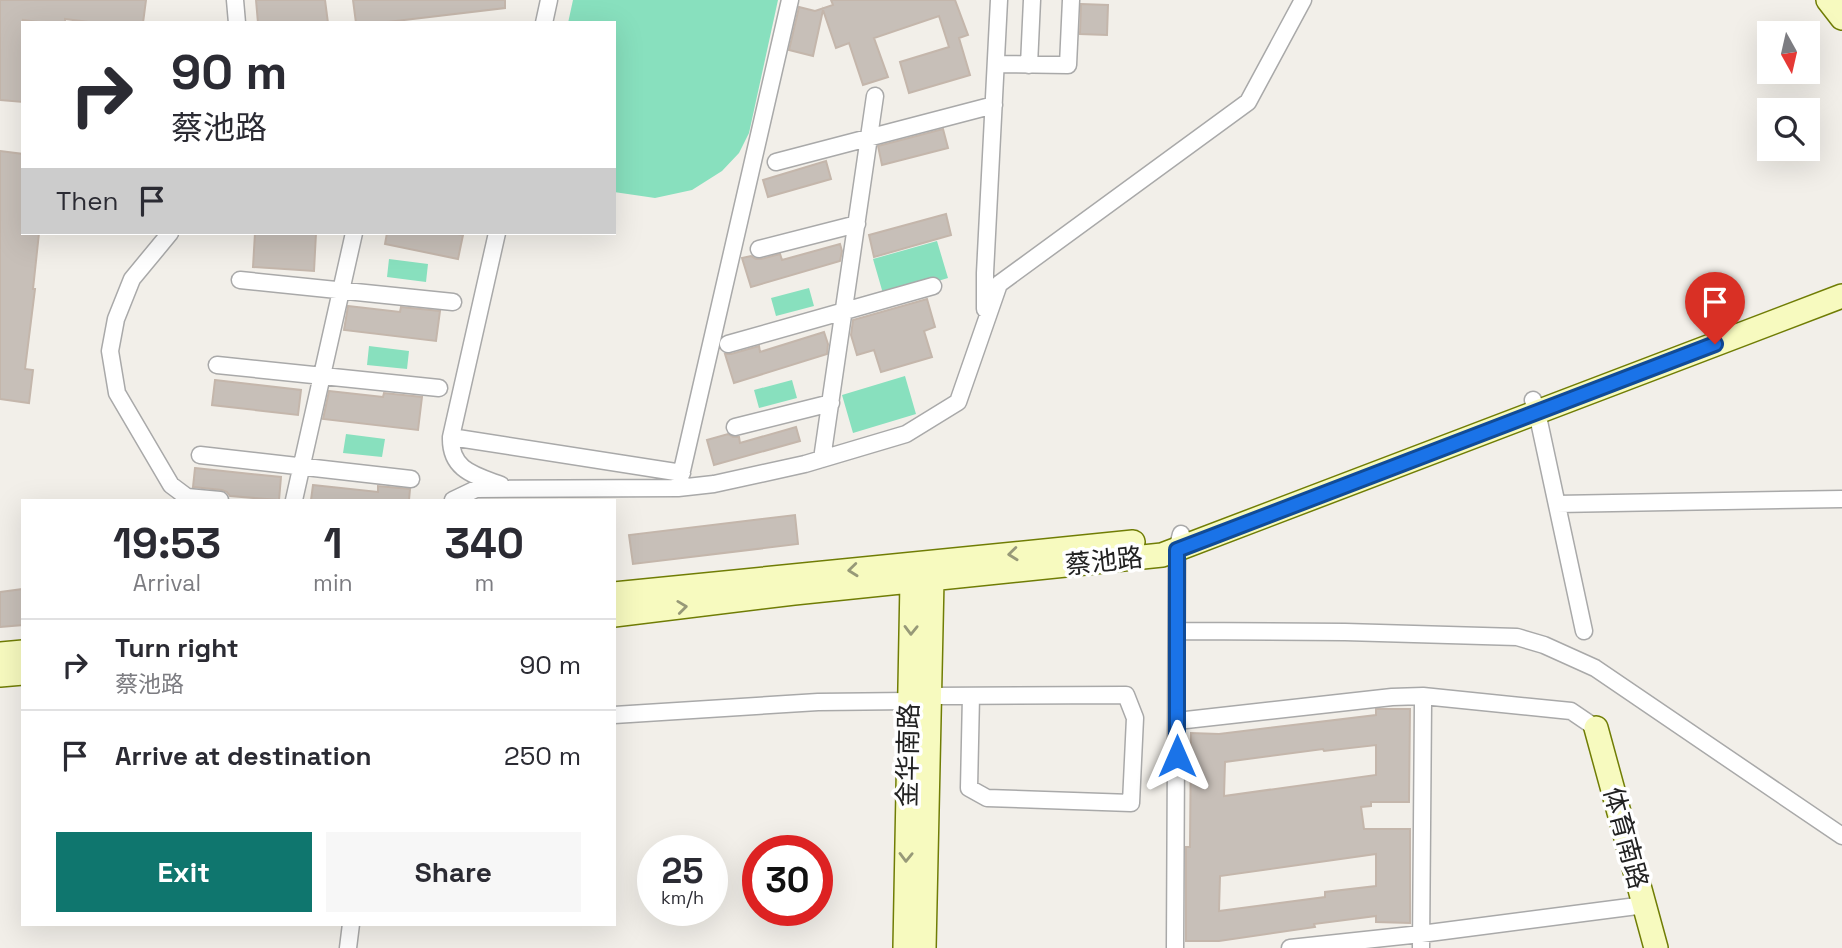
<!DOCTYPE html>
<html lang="en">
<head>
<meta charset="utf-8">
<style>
	:root { --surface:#fff; --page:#f7f7f7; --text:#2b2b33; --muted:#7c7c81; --line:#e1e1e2; --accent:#0f766e }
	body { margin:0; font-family:"Space Grotesk","Noto Sans SC",sans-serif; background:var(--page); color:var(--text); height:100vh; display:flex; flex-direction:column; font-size:26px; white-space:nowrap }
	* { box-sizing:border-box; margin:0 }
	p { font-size:23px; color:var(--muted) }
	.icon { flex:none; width:38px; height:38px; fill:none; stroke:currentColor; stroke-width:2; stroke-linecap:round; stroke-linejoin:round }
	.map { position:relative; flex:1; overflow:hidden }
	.drawer { position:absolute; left:21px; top:499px; width:595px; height:427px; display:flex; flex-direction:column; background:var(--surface); border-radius:0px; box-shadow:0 7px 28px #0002 }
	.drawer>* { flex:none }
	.banner { position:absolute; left:21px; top:21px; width:595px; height:214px; border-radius:0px; box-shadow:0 7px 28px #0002; background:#fff; color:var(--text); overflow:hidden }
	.needle { width:46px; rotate:172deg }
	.controls { position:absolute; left:1757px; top:21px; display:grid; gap:14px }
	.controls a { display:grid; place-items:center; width:63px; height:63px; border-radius:0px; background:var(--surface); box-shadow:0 7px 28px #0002; font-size:35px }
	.speed { position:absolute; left:637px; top:835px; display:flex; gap:14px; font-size:35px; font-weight:700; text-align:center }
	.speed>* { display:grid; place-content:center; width:91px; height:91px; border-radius:50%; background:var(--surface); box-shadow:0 7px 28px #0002; line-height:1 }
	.speed small { font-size:18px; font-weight:400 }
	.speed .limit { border:10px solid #d22; background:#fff; color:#111 }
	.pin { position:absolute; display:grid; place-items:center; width:60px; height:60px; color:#fff; margin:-72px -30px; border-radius:50% 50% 50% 0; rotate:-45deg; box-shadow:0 0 7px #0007 }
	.pin .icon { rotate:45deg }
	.me { position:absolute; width:77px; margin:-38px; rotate:0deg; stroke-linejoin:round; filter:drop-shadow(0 0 5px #0008) }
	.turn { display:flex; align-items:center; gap:24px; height:147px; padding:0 35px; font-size:32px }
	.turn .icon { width:91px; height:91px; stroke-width:2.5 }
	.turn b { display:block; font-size:49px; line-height:60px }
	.then { display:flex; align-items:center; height:66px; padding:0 35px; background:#0003; gap:14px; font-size:26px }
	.eta { display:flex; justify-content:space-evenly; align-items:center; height:119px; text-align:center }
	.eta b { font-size:42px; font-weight:600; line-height:49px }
	.primary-button { display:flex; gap:14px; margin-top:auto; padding:14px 35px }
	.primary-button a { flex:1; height:80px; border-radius:0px; background:var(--accent); color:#fff; font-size:28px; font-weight:600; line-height:80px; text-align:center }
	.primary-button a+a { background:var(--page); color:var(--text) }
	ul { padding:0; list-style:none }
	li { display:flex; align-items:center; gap:21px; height:91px; padding:0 35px; border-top:2px solid var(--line) }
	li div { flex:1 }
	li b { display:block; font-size:26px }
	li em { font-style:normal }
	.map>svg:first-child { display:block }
</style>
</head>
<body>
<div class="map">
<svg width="1842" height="948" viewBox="0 0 1842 948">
	<rect width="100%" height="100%" fill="#f2efe9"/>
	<!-- pitch -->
	<path fill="#88e0be" d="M573 0H778L749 133 739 153 722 171 692 190 655 198 614 192V23H568Z
		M937 241 948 278 884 297 873 259Z
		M389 259 428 264 426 282 387 277Z
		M809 288 814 306 776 316 771 298Z
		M369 346 409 351 407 369 367 365Z
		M905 376 916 414 853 433 842 395Z
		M792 380 797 398 759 408 754 390Z
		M346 434 385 439 382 457 343 453Z"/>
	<!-- building -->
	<path fill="#c7bfb8" stroke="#c4b6ab" stroke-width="2" fill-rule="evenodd" d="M0 0H146L143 23H96L65 19V23H45L23 20V102L0 100Z
		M256 0H325L328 23H258Z
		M353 0H505V8L379 23H356Z
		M831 0H955L968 35 959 38 970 75 909 93 900 62 949 47 939 16 874 38 888 77 863 85 849 43 836 48 823 10 813 56 789 50 799 7 815 11 833 5Z
		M1081 4 1108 5 1107 35 1080 34Z
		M943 129 948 148 882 165 878 146Z
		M0 151 23 154V233H39L33 289H35L25 369 33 370 29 403 0 399Z
		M826 161 831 179 768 197 763 180Z
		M946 214 951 235 874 257 869 235Z
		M255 233H316L314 271 253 267Z
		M387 233H453L463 235 458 259 385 244Z
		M840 244 842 251 840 261 751 287 742 258 751 256 756 259H761L780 254 782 260Z
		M927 299 935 327 924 331 932 357 881 372 874 350 857 355 851 335 853 320Z
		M348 306 400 312 401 307 440 311 436 341 344 330Z
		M824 332 828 344 827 354 734 383 725 354H731L759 346 760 352Z
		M215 380 301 390 298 415 212 405Z
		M329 391 383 397 384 393 422 397 418 430 323 419Z
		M796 427 800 441 714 465 707 440 728 434 733 437H739L740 443Z
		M195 468 281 477 279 500 230 496 227 492 222 490 193 487Z
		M313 485 378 492V486L410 489 409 500H311Z
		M795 515 798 544 633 564 629 535Z
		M23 589V625L0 627V592Z
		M1376 709H1410L1409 802H1371V806L1361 807 1364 829H1410V923L1376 922V916L1314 924 1315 927 1219 941H1186V847H1190L1191 733 1219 734 1376 715ZM1376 745V775L1224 796 1225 762 1323 749 1324 751ZM1376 854V886L1325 892V897L1219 911 1220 876Z"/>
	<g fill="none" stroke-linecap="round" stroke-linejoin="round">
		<!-- street casing -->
		<g stroke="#a9a9a9" stroke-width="19">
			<path id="street" d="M235 0 237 23
				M544 23 549 0
				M996 64 1068 65 1071 0
				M1029 65 1032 0
				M776 162 994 105
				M170 233 132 279 116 319 110 351 117 393 171 485 187 497 220 500
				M497 233 451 437C450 470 474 475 501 485
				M759 249 857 224
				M240 280 453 302
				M985 309V273L999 0
				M728 344 933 286
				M217 365 439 388
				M1533 400 1537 412 1584 631
				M735 427 831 403
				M451 437 682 473
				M200 455 411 479
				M822 459 875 96
				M678 488 790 0
				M294 500 354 233
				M453 500 476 489 678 488 714 484 805 464 906 434 958 402 999 284 1248 102 1303 0
				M1557 504 1842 499
				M1177 631 1345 632 1517 637 1544 645 1595 668 1842 836
				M929 696 1126 695 1135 718 1131 803 987 798 969 788 971 696
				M614 715 818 702 910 701
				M1177 721 1392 697 1423 696 1571 711 1596 728
				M348 948 351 924
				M1175 948 1177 550 1181 534
				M1290 948 1421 934 1637 906
				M1421 948 1423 703"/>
		</g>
		<!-- secondary casing -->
		<g stroke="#707d05" stroke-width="26">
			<path id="secondary" d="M1828 0 1842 18
				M614 594 1133 542
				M614 615 794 593 1162 555 1842 296
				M0 654 23 652
				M0 675 23 673
				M1596 728 1656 948
				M905 948 912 582 918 570
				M924 948 932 580"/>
		</g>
		<!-- street -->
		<use href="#street" stroke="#fff" stroke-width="16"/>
		<!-- secondary -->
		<use href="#secondary" stroke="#f7fabf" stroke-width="23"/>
	</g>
	<!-- one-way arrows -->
	<defs><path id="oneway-chevron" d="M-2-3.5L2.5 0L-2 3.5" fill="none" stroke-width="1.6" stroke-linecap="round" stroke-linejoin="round" transform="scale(1.75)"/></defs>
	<g stroke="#979978">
		<use href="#oneway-chevron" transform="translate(1013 554) rotate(174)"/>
		<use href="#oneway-chevron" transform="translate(853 570) rotate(174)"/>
		<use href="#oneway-chevron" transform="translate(682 607) rotate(-7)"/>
		<use href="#oneway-chevron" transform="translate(911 630) rotate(91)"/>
		<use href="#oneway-chevron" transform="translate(906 857) rotate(91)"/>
	</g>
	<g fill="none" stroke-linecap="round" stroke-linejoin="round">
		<!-- route casing -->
		<g stroke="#114b97" stroke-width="18">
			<path id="route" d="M1177 756V550L1715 344"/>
		</g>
		<!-- route -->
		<use href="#route" stroke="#1a73e8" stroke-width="12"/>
	</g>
	<g text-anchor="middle" stroke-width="7" stroke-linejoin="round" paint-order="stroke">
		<!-- street labels -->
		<g font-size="26" fill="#222" stroke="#fff">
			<text transform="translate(1104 561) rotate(-6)" y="9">蔡池路</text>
			<text transform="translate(908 755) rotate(-89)" y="9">金华南路</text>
			<text transform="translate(1626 838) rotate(75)" y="9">体育南路</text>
		</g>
	</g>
</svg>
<div class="controls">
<a><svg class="needle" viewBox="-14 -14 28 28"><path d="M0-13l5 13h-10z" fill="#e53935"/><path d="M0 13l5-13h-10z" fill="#7c7c81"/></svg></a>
<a><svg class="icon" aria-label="search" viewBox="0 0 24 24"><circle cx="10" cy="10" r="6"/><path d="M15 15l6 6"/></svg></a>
</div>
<div class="speed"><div>25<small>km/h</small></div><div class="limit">30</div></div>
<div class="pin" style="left:1715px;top:344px;background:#d93025"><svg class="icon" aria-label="arrive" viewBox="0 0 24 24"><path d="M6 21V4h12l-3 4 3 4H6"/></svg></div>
<svg class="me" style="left:1177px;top:756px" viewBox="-20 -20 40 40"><path d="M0-17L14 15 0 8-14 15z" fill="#1a73e8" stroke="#fff" stroke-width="4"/></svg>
<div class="banner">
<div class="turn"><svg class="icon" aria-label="right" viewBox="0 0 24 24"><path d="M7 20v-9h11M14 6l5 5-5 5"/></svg><div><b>90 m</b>蔡池路</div></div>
<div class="then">Then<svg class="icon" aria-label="arrive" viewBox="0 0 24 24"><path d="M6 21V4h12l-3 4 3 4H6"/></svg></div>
</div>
<section class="drawer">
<div class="eta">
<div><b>19:53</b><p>Arrival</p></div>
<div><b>1</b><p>min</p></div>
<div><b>340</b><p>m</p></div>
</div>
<ul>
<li><svg class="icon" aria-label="right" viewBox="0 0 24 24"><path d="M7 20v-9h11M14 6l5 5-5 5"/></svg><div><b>Turn right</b><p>蔡池路</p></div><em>90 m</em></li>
<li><svg class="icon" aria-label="arrive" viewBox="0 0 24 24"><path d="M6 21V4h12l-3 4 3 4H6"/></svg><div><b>Arrive at destination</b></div><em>250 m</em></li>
</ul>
<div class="primary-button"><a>Exit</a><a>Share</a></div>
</section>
</div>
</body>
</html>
